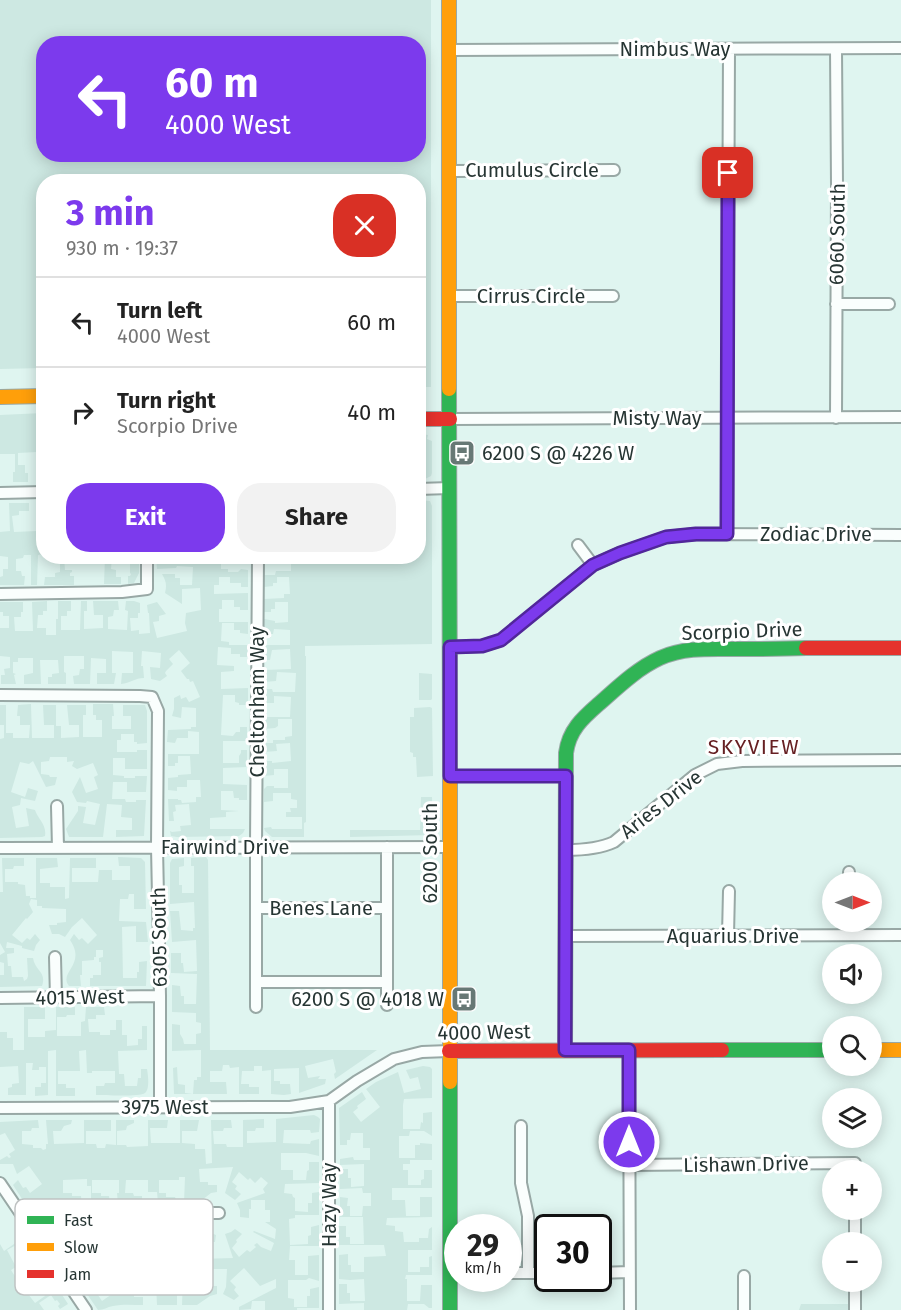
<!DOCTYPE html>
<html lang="en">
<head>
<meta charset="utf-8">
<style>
	:root { --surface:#fff; --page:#f2f2f2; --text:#222; --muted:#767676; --line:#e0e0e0; --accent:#7c3aed }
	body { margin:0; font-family:"Fira Sans",sans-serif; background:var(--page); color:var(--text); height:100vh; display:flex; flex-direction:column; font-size:22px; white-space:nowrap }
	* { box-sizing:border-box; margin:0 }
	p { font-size:20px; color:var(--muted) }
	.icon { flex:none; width:33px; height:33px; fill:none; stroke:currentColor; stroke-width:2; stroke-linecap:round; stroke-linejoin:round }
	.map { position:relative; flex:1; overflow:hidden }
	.details { position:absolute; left:36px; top:174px; width:390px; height:390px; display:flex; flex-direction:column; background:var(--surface); border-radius:24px; box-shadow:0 3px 15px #0003 }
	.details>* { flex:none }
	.guide { position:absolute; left:36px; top:36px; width:390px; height:126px; border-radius:24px; box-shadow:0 3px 15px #0003; background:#7c3aed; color:#fff; overflow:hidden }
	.needle { width:39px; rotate:90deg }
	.buttons { position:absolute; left:822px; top:872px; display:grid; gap:12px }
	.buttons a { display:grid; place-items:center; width:60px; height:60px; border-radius:50%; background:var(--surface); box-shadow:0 3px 15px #0003; font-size:30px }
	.speed { position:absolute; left:444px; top:1214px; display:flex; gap:12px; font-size:30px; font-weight:700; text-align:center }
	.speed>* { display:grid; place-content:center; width:78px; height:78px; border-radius:50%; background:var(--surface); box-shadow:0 3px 15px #0003; line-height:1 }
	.speed small { font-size:15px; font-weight:400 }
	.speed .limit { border:3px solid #111; border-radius:9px; background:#fff; color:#111 }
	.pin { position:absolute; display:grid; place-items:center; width:51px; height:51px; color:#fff; margin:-26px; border-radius:12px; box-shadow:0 3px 9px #0006 }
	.me { position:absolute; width:66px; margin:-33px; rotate:0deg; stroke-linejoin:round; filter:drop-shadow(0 0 4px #0008) }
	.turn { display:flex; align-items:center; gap:21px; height:126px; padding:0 30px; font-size:27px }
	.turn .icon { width:78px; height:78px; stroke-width:2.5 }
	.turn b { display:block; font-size:42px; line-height:51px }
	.round { display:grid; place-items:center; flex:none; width:63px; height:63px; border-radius:24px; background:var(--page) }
	.head { display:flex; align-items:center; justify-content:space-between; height:102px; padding:0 30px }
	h1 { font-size:36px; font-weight:700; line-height:45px; color:var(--accent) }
	.action { display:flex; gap:12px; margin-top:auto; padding:12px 30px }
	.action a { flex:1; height:69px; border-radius:24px; background:var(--accent); color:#fff; font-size:24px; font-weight:700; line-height:69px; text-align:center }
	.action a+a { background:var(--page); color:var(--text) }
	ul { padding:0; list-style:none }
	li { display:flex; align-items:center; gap:18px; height:90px; padding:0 30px; border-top:2px solid var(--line) }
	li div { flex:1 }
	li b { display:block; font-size:22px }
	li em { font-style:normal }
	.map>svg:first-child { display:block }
</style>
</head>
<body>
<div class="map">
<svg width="901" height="1310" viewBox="0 0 901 1310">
	<rect width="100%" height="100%" fill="#dff5f0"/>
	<!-- green -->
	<path fill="#cde8e2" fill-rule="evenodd" d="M0 0H431V387H419L418 182H44L43 368 0 369ZM44 44H418V154H44Z
		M43 413 44 456H42V466L43 467V482H40L37 452 18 453V465H25V473H28V482H13V472H15V454H0V415Z
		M419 434 428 435 427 439 432 441V473L431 476 425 479H419L420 452H419Z
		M419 500 430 501 432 506V644L305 646V656H306V822L304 823V837H272L265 831 264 828 271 827 272 829H302V817H286V812H291L290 808H297V800L291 799V793H273V801L264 802V789L267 786H274V788H288V769H274V775L264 776V761H272V763L291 761 290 743 276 744 277 751 264 752V743H273V740H285V737L292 736V719H278V726L275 728 264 729V717H290L291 697 274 696V703H264V689H272L273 692H295L296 673 277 672 276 681 264 682V670L291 669 290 649 272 650 270 660H264V645H290V630L274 629 273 634H271V638H264V619L275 621V623L288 622V602H275V609H271V612H264V599L284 598V594H290L289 577H277V583H273V586L264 587V575H275L276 571H291V557L418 556Z
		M9 503H29V511H19V515L12 516 14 532 37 531 36 503H43V517L40 518V530L43 531V554L38 555 37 585H31V555H24L23 558 16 559V571H21L22 576H25L24 585H0V577L3 576V569H8V557L0 556V532L10 531Z
		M60 557H71H64L65 570H72V572L70 573V576H74V585H44L45 577H55V573L60 572Z
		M105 557H139V573L134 583 128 584V576H130L131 574 130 573V557H112L111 569 116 570V577H121V584H104Z
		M156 557H173V562H187V557H216V561H221V569H228V572H238L241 569 248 570V587H241V583H230V577H219V585H214V594L248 593V610H240V607H234V600H222V609H219V622H248V634L240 633V630H234V623H222L221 641 229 642V645H248V657H240V654H231V648L218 647 217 665 234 666V671L221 672V689L248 688V705H239V703L235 702V695H223L221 735 233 736 236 732H240V727H247V741H223V763H239V756L241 753V750H247V767L223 768V784L247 785V800H239V798H234L233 791H221V810L239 811 226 812V817L210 818V829H245L243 833 239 836 177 837 171 836 170 831 172 832 181 831 180 826 191 825 189 804 175 805 176 811 173 812 174 821H169L168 799H178V800H181L182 803 196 802V797H201L200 780H187V787H177V791L168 790V778L178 777V775L191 774 190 756H178V763H175V766H168V754H199V732L188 731V738H177L175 743 167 742 168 730 191 729V727H196V708L182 707 181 718 172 716 174 709V698L180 695 181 699 186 697 189 702 200 697 193 681 190 682 189 679H187L181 671 190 663 179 650 169 659 173 664 166 671 165 673 167 676 160 681 151 679 150 667 160 668 161 653 142 651 141 666H143L144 678C135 678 130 683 121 684L122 673H133V652L112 651V673H116L114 684H97V673H106V659L91 658 90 684H74L73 676 79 675 80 669H84V656H64V672L66 673V684H48V677H52V674L59 673 58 660H40L41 684H24V675L33 673V658H18V662H13V673L16 674 14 675 16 684H1V675H5L4 669 10 668V657L0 656V628H9V616H3V612H0V602H23V612H21V617H14L15 631H33L32 602 47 601V611H43V615H38L37 628H46V635H56V619H58V601H71V611H67V616H61V630H80L81 601H87V611H84V629L103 628V615H94L93 601H118L119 610H114L113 616 108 617V629L127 630 128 611 125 610 126 601H134L140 603V613H138V618H130L131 631 139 630V634L150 633 149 613H148L147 605 157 602 166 614 159 616V621L153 622 157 638 187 631 185 623 186 613 201 610 200 588 182 589V604L165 593C167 585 166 581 162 574H175V578H180V585H192L193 567 177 566 176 568 157 569Z
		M419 673 432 674V699L431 700H419Z
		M31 704 32 738H54V725H44L43 705H56V726H61V738L79 737V725H69L67 705H86V715H83V737H102V720H96V715H93V704H113L114 716H112V729H131V716H123V705H145L147 711V743L137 744V742H134V734H121V740H117V752H137V750H147V769H125V758H113V775L124 776V778H135V776H147L146 792H127V782H113L112 799H125L126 802H136V800H146L144 836 116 837V830H132V818L121 817 122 805 107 804 103 837H69L66 829 78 811V806L86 807 83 823 95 825 100 804 87 801 86 803 77 802 72 792 80 777 86 793 98 789 94 777 98 775 93 763 77 769 72 766 74 761 67 762V757H50L49 761 41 762V774L49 775 50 777H57L55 785 46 787 33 761 29 764 20 762 11 792 25 797 28 788 38 791 35 801 21 798 20 805 12 807 16 828 29 826 26 808 35 810C38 819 47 825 45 836L42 837 0 838V739L4 738V725H0V705H6V733H13V738H29L30 725H20V716H17L18 705Z
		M430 707 432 708 433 776 417 777 416 757H413V753L410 752V717H414V708Z
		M421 797H432L433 831 432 835 350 837V830H420Z
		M118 857 141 858 145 862 146 909H134V894H129L128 899H120L119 921 146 922 148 942H136V926L122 927 123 978H137V972H139V962L147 961 146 986H90V978H93V975H101V962H99V958L103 957V950H96V957H94V960L82 961V975H80L81 986H69C58 972 87 965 70 940L74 934 79 940 82 938 88 944 97 935 82 918 72 927 65 937 59 934H52L49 925H57V923L66 922V909L42 908V906H37V900L31 899 29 904 33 912 27 919 26 918 12 935 22 943 27 938 30 940 35 934 40 940 36 945 34 951 22 948V946L7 942 6 948H14V953L7 954 8 966H11L12 977H23L24 981 27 979 28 976 27 958H33C35 971 47 972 42 986L0 987V975H4V963L0 962V955L5 952 0 943V892H3L2 858H24V866H14L13 869H5V882H18V884L25 885 26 896H30V898H36V858H57L58 867 40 869V883H50V887H65V899L69 898 70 858H96V868H72V882H98L99 870H112V880H130V866H119Z
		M206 857 208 860 210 1050H377L335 1079 334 1074 336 1072 333 1059 305 1066 308 1078 320 1076 318 1079H326L325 1084 299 1093V1068L274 1069V1081H280V1084H290L291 1094 284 1095 271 1094V1070L262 1071V1066H254V1071H242L241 1084H249V1087H259V1094H239V1067L230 1068 229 1065H223L222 1071H210V1082H226L227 1094H174L173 1068 177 1067 178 1084 185 1085V1093L193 1094 194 1080H197V1077H201V1050L172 1051V1024L180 1025V1034L183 1039 184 1044H196V1034L201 1033V1023L196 1022V1013L172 1012V985L180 986 181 996H184V1004H196L197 974 171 973V953H181V963H183L184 972 197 971 196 940 172 942 170 911H179L181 930 193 931V928H195L194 902 170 904V863L172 859 184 858V866L179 867V885H182V893H194V866H191V858Z
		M24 1007H45V1019H28V1037H45V1031L56 1030V1007H75V1015H67L66 1017H57V1036H81V1022L85 1021 86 1007H104L105 1015H96V1019H88L89 1032H100V1035H110V1030H116V1020H122V1035H127V1046L138 1045V1039H142V1026H147V1050L118 1051 119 1074H124L125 1086H137L138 1078H141V1069H147C148 1075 150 1089 145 1093 140 1097 104 1095 96 1095V1086H104L105 1083H115V1071H92V1073H87L86 1050 79 1051 80 1071H58V1084H66V1088H75V1096H56V1050L48 1051V1095L35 1096V1087H41V1083H46V1067H39V1070H32L33 1063H26V1095H8V1088L12 1087V1084L19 1083 18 1066 0 1067V1072V1032H7V1038H13V1050H24Z
		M423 1066 430 1067 432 1069V1098L404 1099 403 1105V1129H420L421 1122 423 1123V1113L432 1112V1136L424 1131H410L409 1136H399V1158H415V1145H420V1143L432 1144V1160H410V1164H403V1170H408V1185H421V1180L424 1179V1170H432V1188H392V1200H405L406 1216H420V1197H432V1217L387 1218 386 1225 395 1226V1231L403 1232 404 1242H419V1238H428L429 1229 432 1227V1250H408V1272H420V1267H429V1257L432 1256V1275H406L405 1279H407V1301H420L421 1285H432V1308H429L424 1304H408L407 1310H364V1303L339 1304V1284H347V1293H350V1301H365L364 1279 350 1280 339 1279V1255L348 1254V1265H351V1272H364V1257L386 1256 384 1245H339V1226H346V1237H350V1244H364L363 1217H340V1197L348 1198 347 1206H350V1216H362L363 1206H371V1193H363L362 1188 340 1189V1169H348V1178H351V1187L364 1186V1164L340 1165V1159L353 1157 354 1160H370V1148H363V1133H351L350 1140H347V1145H340L339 1108 362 1092 366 1099 357 1106 358 1108 353 1112 361 1122 380 1107 366 1089 376 1082 398 1072 404 1093 421 1089 418 1077 410 1079 406 1070Z
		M314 1115 318 1117 320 1119 319 1132 311 1133 310 1130H284L283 1143 310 1144 311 1141 319 1139V1156L306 1153H281V1170H293V1180H306L307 1171 309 1170V1162H319V1183L285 1184 284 1193 292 1194 293 1197 295 1198V1211L308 1212V1203H312V1193L319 1192V1215H295V1218L289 1219 290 1245 308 1244V1236L311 1235V1227L319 1225V1246H290L289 1260H295V1275H308V1256L319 1255V1281L309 1278 306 1280H288V1298L294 1299V1307H307V1296H310V1289L319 1287V1308H297V1310H265V1301H252L251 1309 239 1310V1307L276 1288V1279L260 1286 244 1268 230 1281 236 1287 234 1290 239 1296 234 1300 223 1294 226 1287 227 1269H200V1284H208V1286H217V1294L210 1296 197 1305H182L183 1277H172V1281H160V1293L166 1294 167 1295H177V1305H157L156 1284H153L152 1280 126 1281V1294H134V1297H143V1305C133 1305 122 1304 113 1306 107 1307 104 1310 98 1310L78 1281 87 1280 95 1293 96 1292 102 1301 115 1292 110 1285 113 1282 109 1277 123 1275 124 1265H75L71 1270 65 1260 70 1256H75L76 1252H82V1235H69V1243H65V1251L61 1254 48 1235 49 1228 54 1224 111 1225V1232H102L101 1235H93V1248H119L120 1225H143L144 1232H136L135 1235H126V1248L154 1249V1236L152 1235V1229L149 1225 177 1224V1234H169L168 1236H159V1249L182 1250V1245L186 1244V1224H197L199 1226 206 1231 216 1235 215 1242H207L206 1246H198L199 1259 233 1258 225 1234 231 1232 235 1229 242 1234 236 1240 237 1242 232 1248 239 1257 247 1250 250 1252 256 1247 254 1245 257 1243 261 1247 271 1251 274 1243 253 1232 254 1231 275 1239 276 1229 265 1222H270V1210H265V1200H251V1209H249V1218L240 1217V1210L237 1203 265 1193 263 1189 268 1183 261 1177 255 1183 250 1178 248 1180 239 1172 232 1182 237 1186 235 1189 241 1194 235 1200 225 1193 233 1167 199 1169 200 1182H208V1185H217V1192L211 1193 197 1204 184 1203 185 1177H179V1180H159V1193H166V1197H175L177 1203H158L157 1192H148V1180H126L125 1193H133L134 1196H142V1204H118L117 1193H119V1180H92V1193H101V1196H109L110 1204H91V1186H87V1179L63 1180V1193H72V1196H81L82 1204H46L41 1205 32 1211 24 1202 13 1185 18 1180 23 1188 26 1187 30 1193 42 1184 29 1166 17 1174 13 1164H0V1160L7 1156 9 1158 11 1157 9 1154 15 1150 5 1133 0 1135V1122L38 1120 39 1128H32L31 1131H22V1144L33 1145V1148H41L43 1150 46 1149V1144H48L46 1120H72L71 1124 64 1126 61 1131H53L54 1144 84 1143V1120H111V1131H86V1144H96L97 1148H105L106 1144 116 1145V1120H134V1123L127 1126 126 1130 117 1131V1145H126L127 1147 148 1146V1120H168L167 1128H150L151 1143H180V1120H199L197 1131H182V1143L195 1144V1149H205L206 1164 212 1163 211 1120H231L232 1128H224L223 1131H213L214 1144H226L227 1147H243V1120L264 1119V1128H256L255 1131H247V1143L276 1142V1119Z
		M24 1237 34 1253 28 1258 18 1244 7 1250 16 1267 11 1270 16 1278 40 1263 52 1280 46 1283 41 1276 39 1278 33 1270 22 1278 31 1292 28 1294 35 1303 45 1296 43 1292 55 1284 68 1304 60 1309 58 1306 60 1304 57 1300 55 1301 51 1295 39 1303 44 1310H0V1244L4 1251Z
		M801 1304H850V1310H799Z"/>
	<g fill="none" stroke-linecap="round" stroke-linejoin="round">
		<!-- street casing -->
		<g stroke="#98a8a5" stroke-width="14">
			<path id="street" d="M449 50 901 48
				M449 171 614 170
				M450 296H613
				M836 304H889
				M836 418 837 185 836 49
				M450 419 901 417
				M418 489 450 488
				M0 493 44 492
				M727 533 729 49
				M578 545 593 565
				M0 594 122 592 147 589V556
				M450 647 482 646 501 640 593 565 620 553 666 537 696 534 901 535
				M0 695 140 696 152 697 158 711 157 847 160 996V1106
				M450 776H566
				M57 806 58 848
				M0 848 449 847
				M566 850C583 850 599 849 614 842L695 775 717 764 742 761 901 760
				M849 872V882
				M256 908H387
				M849 921V935
				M728 935 729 891
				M566 936 901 935
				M55 957 56 998
				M256 982H387
				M0 998 160 996
				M387 1005V847
				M256 1007V847L258 556
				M629 1050 630 1310
				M329 1101V1310
				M0 1108 290 1107 329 1101 357 1081 394 1059 422 1052 449 1051
				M521 1126V1183L528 1216V1273
				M629 1165 855 1163V1170
				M0 1183 86 1310
				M855 1209V1242
				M26 1222 51 1213H219
				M508 1273H548
				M598 1273 629 1272
				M744 1276V1310
				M855 1281V1310"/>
		</g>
		<!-- fast casing -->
		<g stroke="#98a8a5" stroke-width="16">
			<path id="fast" d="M449 389 450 745
				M565 1050 566 753C569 729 584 717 601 702 619 686 638 668 660 658 685 647 710 649 737 649 760 649 783 649 806 648
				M722 1050H832
				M450 1082V1310"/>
		</g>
		<!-- slow casing -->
		<g stroke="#98a8a5" stroke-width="16">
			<path id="slow" d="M449 0V389
				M0 397 44 396
				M450 745V1082
				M872 1050H901"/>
		</g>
		<!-- jam casing -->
		<g stroke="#98a8a5" stroke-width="16">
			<path id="jam" d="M418 419H450
				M806 648H901
				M449 1051 722 1050"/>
		</g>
		<!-- street -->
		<use href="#street" stroke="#fafefd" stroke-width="10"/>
		<!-- fast -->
		<use href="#fast" stroke="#30b455" stroke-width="14"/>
		<!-- slow -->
		<use href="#slow" stroke="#ff9f0a" stroke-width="14"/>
		<!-- jam -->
		<use href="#jam" stroke="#e5322d" stroke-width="14"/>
	</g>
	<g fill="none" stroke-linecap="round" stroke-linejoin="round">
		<!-- route casing -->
		<g stroke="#51269a" stroke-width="15">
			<path id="route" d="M629 1142V1050H565L566 776H450V647L482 646 501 640 593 565 620 553 666 537 696 534H727L728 173"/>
		</g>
		<!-- route -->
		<use href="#route" stroke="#7c3aed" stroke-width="10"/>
	</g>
	<!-- icons -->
	<defs>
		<g id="bus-square" transform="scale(1.35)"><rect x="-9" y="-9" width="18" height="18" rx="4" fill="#677875" stroke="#fff"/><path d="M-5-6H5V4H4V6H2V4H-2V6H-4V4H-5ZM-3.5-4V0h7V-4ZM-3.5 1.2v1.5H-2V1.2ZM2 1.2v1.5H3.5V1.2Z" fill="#fff"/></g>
	</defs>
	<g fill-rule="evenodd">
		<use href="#bus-square" x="462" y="453"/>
		<use href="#bus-square" x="464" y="999"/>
	</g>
	<g text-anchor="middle" stroke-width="6" stroke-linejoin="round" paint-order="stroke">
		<!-- street labels -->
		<g font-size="20" fill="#263533" stroke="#fff">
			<text x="675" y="56">Nimbus Way</text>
			<text x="532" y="177">Cumulus Circle</text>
			<text transform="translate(837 234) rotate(-89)" y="7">6060 South</text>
			<text x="531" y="303">Cirrus Circle</text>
			<text x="657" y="425">Misty Way</text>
			<text x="816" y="541">Zodiac Drive</text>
			<text transform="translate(742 631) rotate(-2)" y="7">Scorpio Drive</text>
			<text transform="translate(257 702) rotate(-90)" y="7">Cheltonham Way</text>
			<text transform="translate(661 804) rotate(-38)" y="7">Aries Drive</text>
			<text x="225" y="854">Fairwind Drive</text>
			<text transform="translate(430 853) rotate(-90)" y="7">6200 South</text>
			<text x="321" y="915">Benes Lane</text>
			<text x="733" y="943">Aquarius Drive</text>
			<text transform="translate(159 937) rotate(-91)" y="7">6305 South</text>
			<text transform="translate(80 997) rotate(-1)" y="7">4015 West</text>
			<text transform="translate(484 1032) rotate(-1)" y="7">4000 West</text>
			<text x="165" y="1114">3975 West</text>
			<text transform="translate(746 1164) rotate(-1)" y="7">Lishawn Drive</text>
			<text transform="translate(329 1205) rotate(-90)" y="7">Hazy Way</text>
		</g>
		<!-- poi labels -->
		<g font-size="20" fill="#263533" stroke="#fff" text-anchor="start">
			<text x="482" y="460">6200 S @ 4226 W</text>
			<text x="444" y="1006" text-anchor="end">6200 S @ 4018 W</text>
		</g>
		<!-- neighbourhood labels -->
		<g font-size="21" letter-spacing="1.5" fill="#662023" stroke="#fff">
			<text x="754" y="754">SKYVIEW</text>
		</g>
	</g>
	<!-- legend -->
	<rect x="15" y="1199" width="198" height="96" rx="9" fill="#fff" stroke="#bec2c2" stroke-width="1.5"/>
	<rect x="27" y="1216" width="27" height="8" fill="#30b455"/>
	<rect x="27" y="1243" width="27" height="8" fill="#ff9f0a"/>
	<rect x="27" y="1270" width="27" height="8" fill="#e5322d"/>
	<g font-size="16" fill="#263533">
		<text x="64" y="1226">Fast</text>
		<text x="64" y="1253">Slow</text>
		<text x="64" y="1280">Jam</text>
	</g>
</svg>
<div class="buttons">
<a><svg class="needle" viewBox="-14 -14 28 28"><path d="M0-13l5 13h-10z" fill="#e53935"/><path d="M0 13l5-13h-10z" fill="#767676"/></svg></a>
<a><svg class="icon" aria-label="sound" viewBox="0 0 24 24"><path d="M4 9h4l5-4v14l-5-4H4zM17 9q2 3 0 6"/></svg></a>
<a><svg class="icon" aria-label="search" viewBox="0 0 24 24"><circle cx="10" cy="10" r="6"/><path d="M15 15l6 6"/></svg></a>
<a><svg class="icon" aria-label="layers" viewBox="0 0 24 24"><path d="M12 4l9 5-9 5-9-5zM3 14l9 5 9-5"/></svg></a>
<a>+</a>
<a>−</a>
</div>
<div class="speed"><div>29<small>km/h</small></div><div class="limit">30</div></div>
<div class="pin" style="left:728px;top:173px;background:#d93025"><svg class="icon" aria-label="arrive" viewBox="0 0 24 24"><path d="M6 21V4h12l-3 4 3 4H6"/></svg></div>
<svg class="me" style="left:629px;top:1142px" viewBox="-20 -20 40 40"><circle r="17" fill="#7c3aed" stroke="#fff" stroke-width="3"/><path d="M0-11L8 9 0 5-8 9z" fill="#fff"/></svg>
<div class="guide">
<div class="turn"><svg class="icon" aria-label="left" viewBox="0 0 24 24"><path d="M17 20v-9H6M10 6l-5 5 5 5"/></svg><div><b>60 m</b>4000 West</div></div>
</div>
<section class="details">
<div class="head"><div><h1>3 min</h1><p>930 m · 19:37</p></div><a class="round" style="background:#d93025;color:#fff"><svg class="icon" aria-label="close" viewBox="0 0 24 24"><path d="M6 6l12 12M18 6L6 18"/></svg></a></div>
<ul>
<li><svg class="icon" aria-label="left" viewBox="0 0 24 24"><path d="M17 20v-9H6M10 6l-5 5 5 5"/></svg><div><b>Turn left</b><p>4000 West</p></div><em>60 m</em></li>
<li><svg class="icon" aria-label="right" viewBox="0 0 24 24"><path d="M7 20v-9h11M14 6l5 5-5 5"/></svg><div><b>Turn right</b><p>Scorpio Drive</p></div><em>40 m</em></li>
</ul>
<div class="action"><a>Exit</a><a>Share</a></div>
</section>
</div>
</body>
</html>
